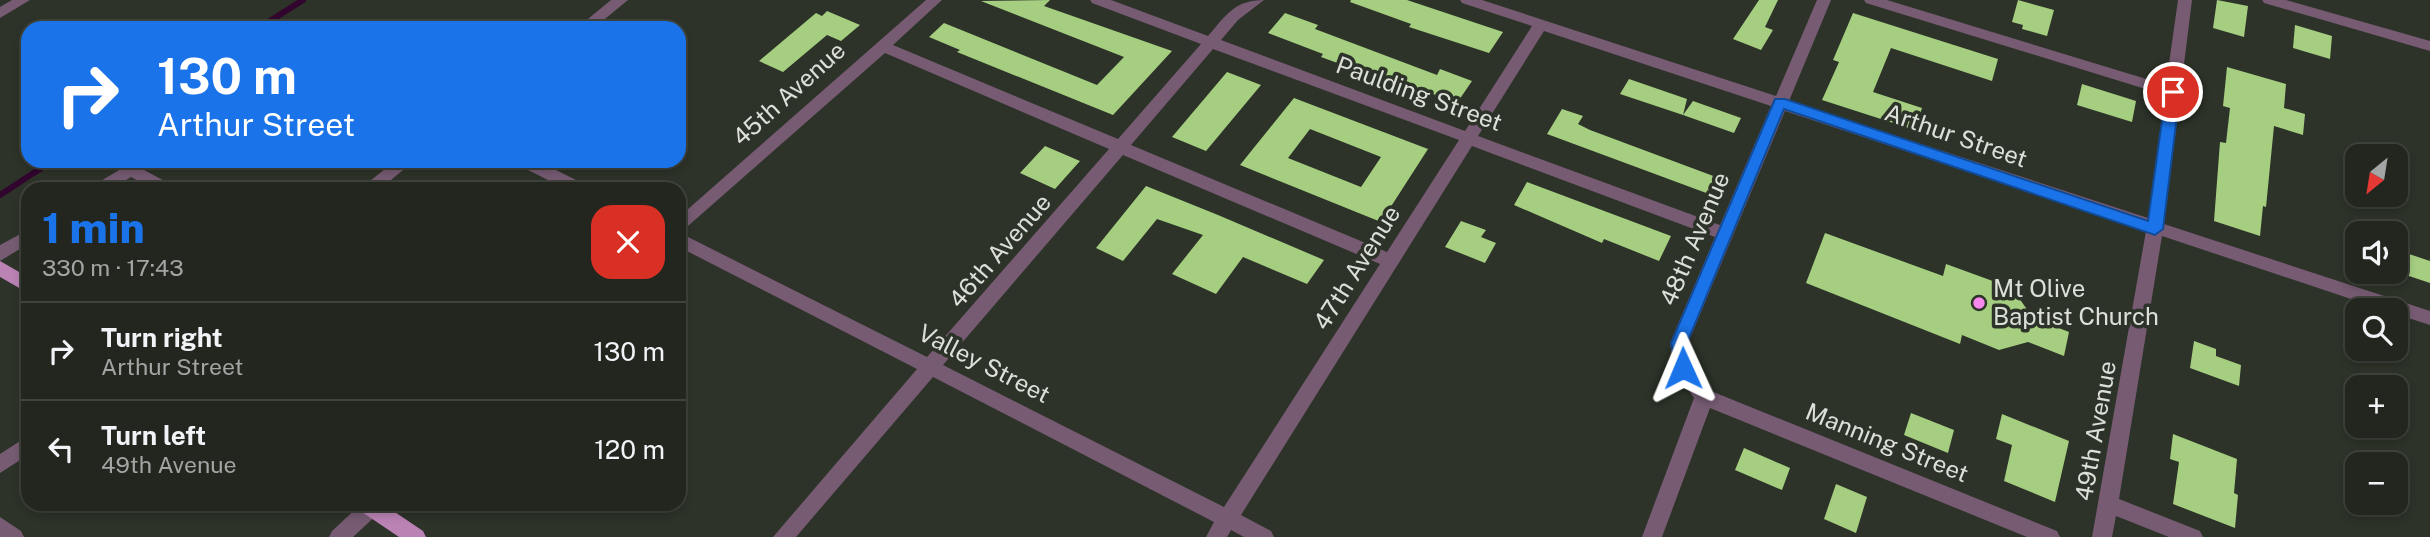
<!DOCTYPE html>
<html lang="en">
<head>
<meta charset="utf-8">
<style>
	:root { --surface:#22261e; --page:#2a2e27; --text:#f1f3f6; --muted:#a2a5a4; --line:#3f433c; --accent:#1a73e8 }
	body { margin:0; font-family:"Public Sans",sans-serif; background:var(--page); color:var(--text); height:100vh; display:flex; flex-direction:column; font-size:26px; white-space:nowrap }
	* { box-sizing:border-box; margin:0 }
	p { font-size:23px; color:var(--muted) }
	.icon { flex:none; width:38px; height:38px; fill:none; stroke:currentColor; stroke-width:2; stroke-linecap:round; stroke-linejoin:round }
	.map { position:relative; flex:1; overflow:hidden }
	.panel { position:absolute; left:21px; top:182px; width:665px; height:329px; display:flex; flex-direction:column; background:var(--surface); border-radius:21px; box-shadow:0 4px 10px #0003,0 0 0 2px var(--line) }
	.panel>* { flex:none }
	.top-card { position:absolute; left:21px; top:21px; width:665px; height:147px; border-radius:21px; box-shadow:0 4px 10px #0003,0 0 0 2px var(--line); background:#1a73e8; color:#fff; overflow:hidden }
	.needle { width:46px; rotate:210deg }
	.fabs { position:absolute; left:2345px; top:144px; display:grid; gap:14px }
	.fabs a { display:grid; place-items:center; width:63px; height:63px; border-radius:14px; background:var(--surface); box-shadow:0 4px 10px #0003,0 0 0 2px var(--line); font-size:35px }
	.pin { position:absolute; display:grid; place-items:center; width:60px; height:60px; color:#fff; margin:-30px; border:4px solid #fff; border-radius:50%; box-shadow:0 2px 7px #0007 }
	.me { position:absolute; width:77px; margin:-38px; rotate:359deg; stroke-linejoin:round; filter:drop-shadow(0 0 5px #0008) }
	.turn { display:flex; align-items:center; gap:24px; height:147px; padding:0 21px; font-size:32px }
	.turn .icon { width:91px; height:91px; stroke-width:2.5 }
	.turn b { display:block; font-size:49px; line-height:60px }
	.round { display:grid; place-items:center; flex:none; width:74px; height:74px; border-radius:21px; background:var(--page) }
	.head { display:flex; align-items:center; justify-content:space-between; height:119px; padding:0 21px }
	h1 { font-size:42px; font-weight:800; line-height:52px; color:var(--accent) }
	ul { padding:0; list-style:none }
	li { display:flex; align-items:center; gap:21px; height:98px; padding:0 21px; border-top:2px solid var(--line) }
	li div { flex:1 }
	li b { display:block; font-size:26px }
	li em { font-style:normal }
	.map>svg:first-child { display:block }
</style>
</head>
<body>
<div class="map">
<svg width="2430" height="537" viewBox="0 0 2430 537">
	<rect width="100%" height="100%" fill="#2d3328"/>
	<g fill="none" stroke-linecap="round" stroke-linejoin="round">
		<!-- stream -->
		<path stroke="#31052e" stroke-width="6" d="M259 28 303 0
			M0 195 52 161"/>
	</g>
	<!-- building -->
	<path fill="#a5ce80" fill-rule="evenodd" d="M1050 0 1044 6 1172 51 1113 115 957 52 960 50 929 37 944 23 1097 85 1124 57 981 1Z
		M1351 0H1407L1503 32 1489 53 1409 27 1411 24 1350 2Z
		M1759 0H1778L1765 27 1773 30 1761 50 1733 39Z
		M2018 0 2054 10 2047 36 2022 29 2023 25 2012 22Z
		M2217 0 2248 6 2244 37 2213 28Z
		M827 11 860 25 841 41 827 35 783 72 759 61 816 13 822 16Z
		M1285 13 1318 25 1315 29 1437 75 1440 69 1472 81 1457 103 1403 83 1401 86 1351 68 1321 57 1323 54 1268 33Z
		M1853 13 1998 59 1992 81 1891 48 1873 92 1922 108 1915 130 1822 100 1839 62 1833 60Z
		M2295 25 2332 36 2330 59 2293 48Z
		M2227 67 2286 84 2284 108 2305 114 2303 135 2274 126 2266 207 2263 206 2260 236 2214 221 2220 142 2226 143 2230 108 2223 106Z
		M1227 72 1261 85 1206 151 1172 137Z
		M1629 79 1687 99 1683 115 1620 94Z
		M2082 84 2136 101 2132 122 2077 105Z
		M1294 98 1428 149 1381 222 1240 165ZM1310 129 1381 157 1361 187 1288 158Z
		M1693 101 1741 118 1734 133 1683 115Z
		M1562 109 1583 116 1578 124 1590 130 1716 177 1709 194 1547 134Z
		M1045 146 1080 161 1055 189 1020 173Z
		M1527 182 1671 236 1659 261 1604 239 1602 243 1514 205Z
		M1146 186 1218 215 1324 260 1307 284 1243 257 1216 294 1172 274 1203 235 1157 219 1123 261 1096 248Z
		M1461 221 1486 230 1481 237 1496 243 1485 263 1445 247Z
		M1825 233 1943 276 1946 264 2012 288 2033 318 2069 332 2064 356 2028 342 1999 350 1962 335 1960 344 1806 283Z
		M2400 251 2430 261V283L2400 273Z
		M2194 341 2216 349V356L2241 365 2239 386 2190 368Z
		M1911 413 1954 430 1948 453 1904 435Z
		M2002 414 2069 441 2055 502 2004 481 2012 445 1996 439Z
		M2173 434 2237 459 2234 493 2238 495 2235 528 2173 504 2179 462 2170 459Z
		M1744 448 1790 468 1782 490 1735 470Z
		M1836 484 1867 497 1856 533 1824 519Z"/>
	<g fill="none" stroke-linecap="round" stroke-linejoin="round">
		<!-- minor -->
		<path fill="#765b73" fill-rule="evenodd" d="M12 0H30L0 18V7Z
			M611 0H628L594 28H577Z
			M926 0H942L893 45 1118 139 1201 44 1092 3 1090 0H1111L1208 36C1226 15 1235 0 1264 0L1238 20 1221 40 1465 131 1532 26 1462 3 1460 0H1482L1776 96 1817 0H1831L1789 101 2148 218 2165 95 1866 3 1864 0H1887L2166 85 2178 0H2192L2164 224 2430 311V325L2396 314V310H2384L2162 236 2119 499 2200 531 2203 537H2169L2116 516 2112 537H2092L2146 231 1785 111 1688 343 1692 366 1711 391 2057 531 2060 537H2027L1710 408 1662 537H1642L1694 398 1674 368 1670 343 1715 237 1472 146 1241 515 1271 531 1274 537H1244L1231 530 1227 537H1206L1214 522 933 377 796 537H773L917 369 679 247V217ZM1544 31 1771 106 1720 225 1478 136ZM1213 49 1459 140 1387 252 1131 145ZM885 53 1109 149 927 357 680 233ZM1123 155 1380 264 1224 507 943 365Z
			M2262 0H2286L2430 41V51L2264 3Z
			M395 161H414L380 189H360Z
			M516 161H538L586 185 588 189H566L518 165Z
			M131 163 172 185 174 189H153L131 177 112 189H92L94 185Z
			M28 230V244L0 261V245Z
			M28 436V455L0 473V454Z
			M361 504H385L382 510 353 537H329L332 531Z
			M0 517 21 531 24 537H0Z"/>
		<!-- major -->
		<path fill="#bb83b4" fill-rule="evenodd" d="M0 261 28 277V293L0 277Z
			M356 504H383L423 531 426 537H399L359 510Z"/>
	</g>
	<!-- route -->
	<path fill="#1a73e8" stroke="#114b97" stroke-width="2" d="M2173 87 2180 92 2163 229 2155 235 1784 109 1687 343 1692 368 1689 373H1677L1671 343 1775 99H1785L2148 221 2166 92Z"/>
	<!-- markers -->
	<circle fill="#f788ec" stroke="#2d3328" stroke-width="2.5" cx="1979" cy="303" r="7"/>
	<g text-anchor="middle" stroke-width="7" stroke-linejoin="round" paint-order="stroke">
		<!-- street labels -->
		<g font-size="24" fill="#dce0d9" stroke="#2d3328">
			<text transform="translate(789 94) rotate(-42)" y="8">45th Avenue</text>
			<text transform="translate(1419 94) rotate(20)" y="8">Paulding Street</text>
			<text transform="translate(1956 136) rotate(19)" y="8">Arthur Street</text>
			<text transform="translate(1695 239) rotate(-67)" y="8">48th Avenue</text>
			<text transform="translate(1000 251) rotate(-49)" y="8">46th Avenue</text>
			<text transform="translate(1357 268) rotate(-58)" y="8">47th Avenue</text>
			<text transform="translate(984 364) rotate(27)" y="8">Valley Street</text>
			<text transform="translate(2096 431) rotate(-80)" y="8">49th Avenue</text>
			<text transform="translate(1887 443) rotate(22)" y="8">Manning Street</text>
		</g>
		<!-- poi labels -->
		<g font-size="24" fill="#dce0d9" stroke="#2d3328" text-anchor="start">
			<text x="1993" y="297">Mt Olive<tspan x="1993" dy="28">Baptist Church</tspan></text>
		</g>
	</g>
</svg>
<div class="fabs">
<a><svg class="needle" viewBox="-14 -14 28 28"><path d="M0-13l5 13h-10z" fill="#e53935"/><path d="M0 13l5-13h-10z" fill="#a2a5a4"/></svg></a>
<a><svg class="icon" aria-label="sound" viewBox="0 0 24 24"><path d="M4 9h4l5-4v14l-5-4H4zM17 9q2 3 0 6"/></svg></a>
<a><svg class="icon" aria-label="search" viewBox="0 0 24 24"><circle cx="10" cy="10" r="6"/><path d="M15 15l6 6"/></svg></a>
<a>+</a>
<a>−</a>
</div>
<div class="pin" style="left:2173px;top:92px;background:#d93025"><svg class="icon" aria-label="arrive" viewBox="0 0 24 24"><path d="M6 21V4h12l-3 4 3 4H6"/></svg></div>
<svg class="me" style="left:1683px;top:368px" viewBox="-20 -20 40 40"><path d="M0-17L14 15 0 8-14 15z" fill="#1a73e8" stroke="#fff" stroke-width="4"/></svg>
<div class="top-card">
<div class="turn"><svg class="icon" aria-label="right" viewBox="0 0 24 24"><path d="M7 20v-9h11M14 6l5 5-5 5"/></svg><div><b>130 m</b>Arthur Street</div></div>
</div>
<section class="panel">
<div class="head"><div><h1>1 min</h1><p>330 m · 17:43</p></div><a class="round" style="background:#d93025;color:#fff"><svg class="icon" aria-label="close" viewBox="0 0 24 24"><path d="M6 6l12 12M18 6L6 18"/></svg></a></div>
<ul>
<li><svg class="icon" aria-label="right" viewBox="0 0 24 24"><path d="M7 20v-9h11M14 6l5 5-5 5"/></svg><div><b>Turn right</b><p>Arthur Street</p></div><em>130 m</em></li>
<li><svg class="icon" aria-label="left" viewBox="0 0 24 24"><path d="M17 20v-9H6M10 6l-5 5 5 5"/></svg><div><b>Turn left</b><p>49th Avenue</p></div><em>120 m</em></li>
</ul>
</section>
</div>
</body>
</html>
